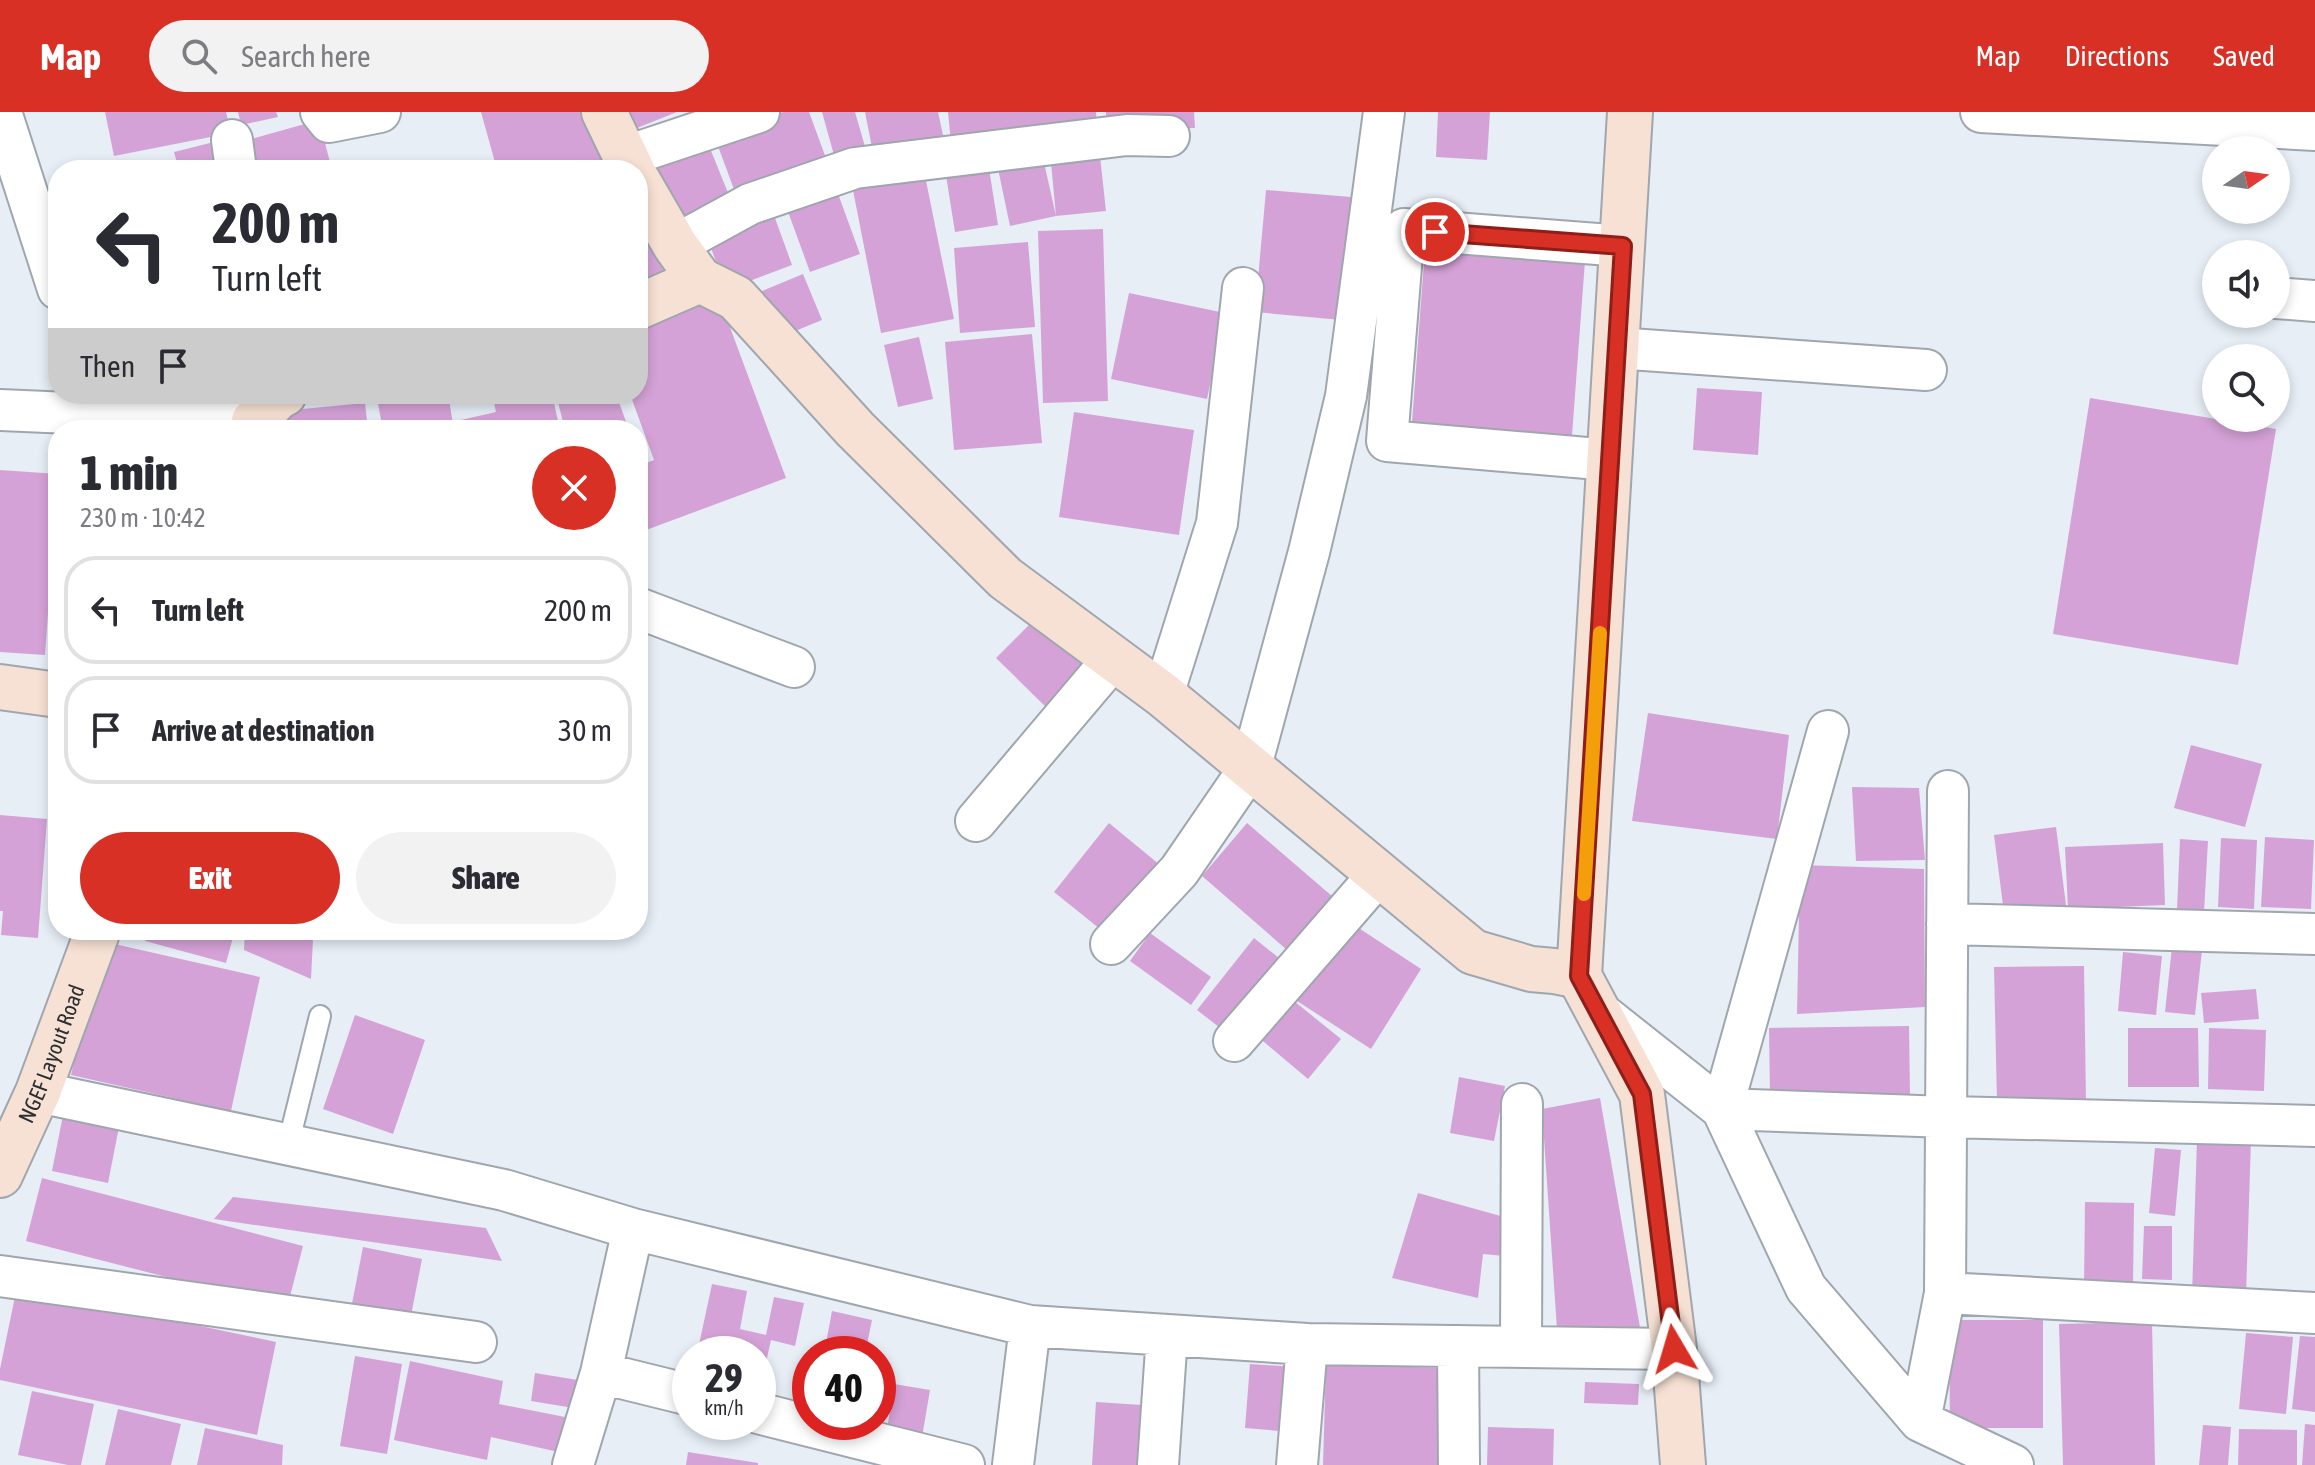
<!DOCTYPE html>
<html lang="en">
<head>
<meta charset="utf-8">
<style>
	:root { --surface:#fff; --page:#f2f2f3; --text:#2b2b33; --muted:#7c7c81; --line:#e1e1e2; --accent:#d93025 }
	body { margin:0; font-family:"Asap Condensed",sans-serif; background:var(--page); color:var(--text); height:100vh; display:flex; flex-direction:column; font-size:30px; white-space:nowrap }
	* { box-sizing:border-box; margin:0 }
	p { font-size:26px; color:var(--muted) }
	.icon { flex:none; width:44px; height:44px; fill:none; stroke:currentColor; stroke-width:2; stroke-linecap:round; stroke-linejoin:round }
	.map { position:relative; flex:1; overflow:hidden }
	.drawer { position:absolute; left:48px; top:308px; width:600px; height:520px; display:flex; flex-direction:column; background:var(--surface); border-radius:32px; box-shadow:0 4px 12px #0003 }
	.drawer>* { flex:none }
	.hud { position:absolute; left:48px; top:48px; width:600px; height:244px; border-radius:32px; box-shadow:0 4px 12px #0003; background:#fff; color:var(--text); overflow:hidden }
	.needle { width:52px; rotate:77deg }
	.buttons { position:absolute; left:2202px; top:24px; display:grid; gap:16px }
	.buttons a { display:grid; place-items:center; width:88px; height:88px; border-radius:50%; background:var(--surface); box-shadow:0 4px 12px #0003; font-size:40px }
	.speed { position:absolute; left:672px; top:1224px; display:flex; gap:16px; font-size:40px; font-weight:700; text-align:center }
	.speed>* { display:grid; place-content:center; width:104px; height:104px; border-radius:50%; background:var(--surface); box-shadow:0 4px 12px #0003; line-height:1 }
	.speed small { font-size:20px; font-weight:400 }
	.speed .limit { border:12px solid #d22; background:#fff; color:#111 }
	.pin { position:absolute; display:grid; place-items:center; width:68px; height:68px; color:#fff; margin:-34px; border:4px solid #fff; border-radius:50%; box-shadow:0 2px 8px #0007 }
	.me { position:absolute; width:88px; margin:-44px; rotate:353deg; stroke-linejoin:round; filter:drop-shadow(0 0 6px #0008) }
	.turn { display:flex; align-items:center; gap:28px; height:168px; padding:0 32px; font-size:36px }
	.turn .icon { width:104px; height:104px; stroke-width:2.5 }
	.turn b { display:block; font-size:56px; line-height:68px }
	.then { display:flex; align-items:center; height:76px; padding:0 32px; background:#0003; gap:16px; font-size:30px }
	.round { display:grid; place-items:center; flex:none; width:84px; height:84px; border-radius:42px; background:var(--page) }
	.overview { display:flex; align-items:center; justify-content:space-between; height:136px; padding:0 32px }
	h1 { font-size:48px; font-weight:800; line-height:60px }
	.primary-button { display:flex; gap:16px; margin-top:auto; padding:16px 32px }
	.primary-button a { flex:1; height:92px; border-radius:48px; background:var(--accent); color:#fff; font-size:32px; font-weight:800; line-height:92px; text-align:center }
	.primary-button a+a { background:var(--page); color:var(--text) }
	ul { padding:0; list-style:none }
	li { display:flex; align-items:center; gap:24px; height:108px; margin:0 16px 12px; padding:0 16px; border:4px solid var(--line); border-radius:32px }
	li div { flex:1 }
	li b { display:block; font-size:30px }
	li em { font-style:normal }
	header { display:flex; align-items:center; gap:48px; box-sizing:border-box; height:112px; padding:0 40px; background:var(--accent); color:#fff }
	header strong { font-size:38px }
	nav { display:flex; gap:44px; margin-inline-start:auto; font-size:28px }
	.search { width:560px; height:72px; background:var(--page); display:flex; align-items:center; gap:20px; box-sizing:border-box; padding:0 28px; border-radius:44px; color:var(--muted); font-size:30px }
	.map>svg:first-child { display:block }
</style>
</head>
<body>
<header>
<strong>Map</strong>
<div class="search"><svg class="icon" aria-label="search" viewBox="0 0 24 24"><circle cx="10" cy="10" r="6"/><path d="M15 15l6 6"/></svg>Search here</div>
<nav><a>Map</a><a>Directions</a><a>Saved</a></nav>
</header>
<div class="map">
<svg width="2315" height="1353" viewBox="0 0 2315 1353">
	<rect width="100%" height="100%" fill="#e7eef6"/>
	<!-- building -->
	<path fill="#d5a2d7" d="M105 0H226L231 21 114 44Z
		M238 0H276L278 5 241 13Z
		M481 0H595L610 58H484L496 54Z
		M613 0H677L622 22Z
		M783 0H809L830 57 739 91 715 26Z
		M822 0H855L868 45 837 54Z
		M865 0H938L946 37 875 51Z
		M948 0H1096L1098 23 952 41Z
		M1106 0H1194L1195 16 1106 18Z
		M1438 0H1490L1487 48 1436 45Z
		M319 8 332 58H257L248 28Z
		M705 24 735 98 678 120 648 47Z
		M222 28 230 58H179L174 40Z
		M1099 35 1106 99 1056 104 1050 40Z
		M1041 37 1056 104 1010 114 996 47Z
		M987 44 998 113 955 120 944 51Z
		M923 54 954 207 881 221 851 68Z
		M833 68 860 142 810 160 783 86Z
		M1266 78 1351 85 1341 208 1255 200Z
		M771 95 792 153 726 178 705 119Z
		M644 108 667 168 641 177 638 170V110Z
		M1103 117 1108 289 1043 291 1038 119Z
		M1028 130 1035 215 960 221 954 136Z
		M1425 136 1585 149 1571 337 1411 324Z
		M803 162 822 208 788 222 750 184Z
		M1129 181 1225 201 1207 287 1111 267Z
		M718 183 786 366 638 421V354L654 348 630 282H638V213Z
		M1032 222 1042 331 954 338 945 230Z
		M919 225 933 287 898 295 884 233Z
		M1697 276 1762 280 1758 343 1693 338Z
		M181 282H261V284L183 296Z
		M433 282H448L454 318H383L378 292Z
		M492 282H552L560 318H464L461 308 496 300Z
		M556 282H616L629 318H565Z
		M2090 286 2276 317 2238 553 2053 522Z
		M365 291 368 318H273L271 300Z
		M1074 300 1194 318 1179 423 1059 405Z
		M0 358 58 362 45 543 0 540Z
		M1036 506 1090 559 1051 600 996 546Z
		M1648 601 1789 623 1777 727 1632 709Z
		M2191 633 2262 652 2245 715 2174 696Z
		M1852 675 1919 676 1925 748 1856 749Z
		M0 703 47 707 38 826 1 823 3 799H0Z
		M1109 711 1160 753 1105 821 1054 780Z
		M1247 711 1340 791 1294 844 1202 764Z
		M2056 715 2067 801 2005 809 1994 723Z
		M2265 725 2314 728 2311 797 2261 795Z
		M2221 726 2257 728 2254 797 2218 795Z
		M2180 727 2208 729 2204 800 2177 798Z
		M2163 731 2165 793 2068 797 2065 735Z
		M1800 753 1924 757 1925 895 1797 902Z
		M1345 807 1421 857 1371 937 1294 887Z
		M148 818H235L226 851 145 829Z
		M245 818H304L313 827 311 867 244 838Z
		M1150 821 1211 865 1191 893 1130 849Z
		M1254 826 1284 850 1228 922 1197 898Z
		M101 829 260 865 231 999 71 963Z
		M2172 835 2202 838 2195 903 2165 900Z
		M2123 840 2162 844 2156 903 2118 899Z
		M2084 854 2086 989 1997 990 1994 855Z
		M2256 877 2259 907 2204 911 2201 881Z
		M1289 885 1341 927 1308 967 1257 924Z
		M355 903 425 928 393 1022 323 997Z
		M1909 914 1910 982 1770 984 1769 916Z
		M2128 916H2198L2199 975H2128Z
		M2209 916 2266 918 2264 979 2208 977Z
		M1459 965 1505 974 1494 1029 1450 1021Z
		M1600 986 1642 1227 1558 1232 1542 997Z
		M64 998 120 1010 108 1071 52 1059Z
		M2197 1027 2251 1028 2246 1184 2192 1183Z
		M2155 1036 2181 1038 2175 1104 2149 1101Z
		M42 1066 303 1134 287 1196 26 1129Z
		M1418 1081 1515 1108V1145L1483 1142 1478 1186 1392 1166Z
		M233 1085 486 1116 502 1149 214 1107Z
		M2085 1090 2134 1091 2133 1175 2084 1174Z
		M2144 1114H2172V1168L2142 1167Z
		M363 1135 422 1147 409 1214 350 1202Z
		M712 1172 747 1179 740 1217 766 1223 774 1185 804 1191 795 1234 771 1228 759 1282 758 1242H697Z
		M17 1175 276 1230 257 1323 0 1268V1257Z
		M832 1199 872 1208 865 1242H824Z
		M1949 1208H2043V1316H1950Z
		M2152 1210 2155 1353H2063L2059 1212Z
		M2246 1221 2293 1225 2286 1302 2239 1297Z
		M2300 1224 2315 1225V1300L2292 1297Z
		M355 1244 402 1252 387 1342 340 1334Z
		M410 1249 503 1269 499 1292 570 1306 563 1341 491 1325 487 1348 394 1328Z
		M1250 1252 1296 1255 1291 1320 1245 1316Z
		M1326 1252 1442 1256 1439 1353H1323Z
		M535 1261 590 1270 586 1298 531 1289Z
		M1585 1270 1639 1272 1638 1293 1584 1291Z
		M894 1272 930 1278 920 1337 885 1331Z
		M32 1279 94 1292 81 1353H68L18 1343Z
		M1096 1290 1157 1294 1153 1353H1092Z
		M118 1297 181 1312 171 1353H105Z
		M2305 1312 2315 1313V1353H2302Z
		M2203 1313 2231 1315 2228 1353H2199Z
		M1488 1315 1554 1317 1553 1353H1487Z
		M205 1316 283 1333 282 1353H197Z
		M2239 1317 2297 1318V1353H2238Z
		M688 1340 758 1351V1353H686Z"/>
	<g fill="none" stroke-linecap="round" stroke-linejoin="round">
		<!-- lane casing -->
		<g stroke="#a0a6ae" stroke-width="24">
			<path id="lane" d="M288 1033 320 904"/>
		</g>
		<!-- street casing -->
		<g stroke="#a0a6ae" stroke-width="44">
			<path id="street" d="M1 0 58 177
				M321 0 329 10 380 0
				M1981 0 2315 18
				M232 28 236 58
				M624 45 759 0
				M675 133 750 92 855 56 1127 23 1169 24
				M2276 186 2315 189
				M1616 236 1926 258
				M0 298 254 309
				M1610 348 1387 329 1404 117 1623 134
				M638 496 794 555
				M1163 583 1217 411 1243 176
				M1828 619 1722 997 1947 1005 2315 1014
				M1948 679 1945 1181 2315 1201
				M976 709 1114 546
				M1947 812 2315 822
				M1111 832 1179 759 1251 654 1309 440 1346 284 1384 0
				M1597 898 1722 997 1806 1176 1920 1309 2013 1353
				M1234 929 1379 762
				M38 980 504 1078 633 1117 1030 1214 1307 1232 1674 1237
				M0 1164 476 1230
				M1458 1234 1459 1353
				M1521 1235 1522 992
				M601 1261 690 1283
				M758 1301 964 1353
				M1920 1309 1945 1181
				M573 1353 601 1261 633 1117
				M1013 1353 1030 1214
				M1158 1353 1167 1223
				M1297 1353 1307 1232"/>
		</g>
		<!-- secondary casing -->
		<g stroke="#a0a6ae" stroke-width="48">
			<g id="secondary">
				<path d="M604 0 632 58"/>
				<path d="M1630 0 1579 864 1642 982 1674 1237 1683 1353"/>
				<path d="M638 69 675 133 700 168 736 186 855 317 1005 466 1163 583 1473 840 1531 857 1554 859 1579 864"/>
				<path d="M638 195 700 168"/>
				<path d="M252 318 254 309 279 284 284 282"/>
				<path d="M0 575 58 583"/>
				<path id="s1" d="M0 1063 38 980 98 818"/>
			</g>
		</g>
		<!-- lane -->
		<use href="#lane" stroke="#fff" stroke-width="20"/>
		<!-- street -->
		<use href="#street" stroke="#fff" stroke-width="40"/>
		<!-- secondary -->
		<use href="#secondary" stroke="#f7e1d4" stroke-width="44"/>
	</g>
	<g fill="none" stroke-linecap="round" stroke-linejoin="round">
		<!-- route casing -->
		<g stroke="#8d1f18" stroke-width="20">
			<path id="route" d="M1435 120 1623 134 1579 864 1642 982 1674 1237"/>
		</g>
		<!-- route -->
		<use href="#route" stroke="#d93025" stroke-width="14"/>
		<!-- slow -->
		<path stroke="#f59e0b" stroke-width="14" d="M1584 782 1600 521"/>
	</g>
	<g text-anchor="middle" stroke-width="7" stroke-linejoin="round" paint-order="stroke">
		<!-- street labels -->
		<g font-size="22" fill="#2c2f32" stroke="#fff">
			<text dy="8" stroke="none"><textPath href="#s1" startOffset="132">NGEF Layout Road</textPath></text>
		</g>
	</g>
</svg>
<div class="buttons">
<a><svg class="needle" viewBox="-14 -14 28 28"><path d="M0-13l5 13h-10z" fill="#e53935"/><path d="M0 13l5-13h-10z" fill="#7c7c81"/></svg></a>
<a><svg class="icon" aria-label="sound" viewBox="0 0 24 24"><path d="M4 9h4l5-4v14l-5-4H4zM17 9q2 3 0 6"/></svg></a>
<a><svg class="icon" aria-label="search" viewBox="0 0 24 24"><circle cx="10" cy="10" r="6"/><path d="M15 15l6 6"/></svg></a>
</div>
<div class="speed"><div>29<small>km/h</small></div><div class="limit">40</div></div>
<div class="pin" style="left:1435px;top:120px;background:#d93025"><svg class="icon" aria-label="arrive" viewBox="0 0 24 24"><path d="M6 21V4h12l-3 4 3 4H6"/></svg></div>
<svg class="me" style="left:1674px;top:1237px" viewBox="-20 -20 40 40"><path d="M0-17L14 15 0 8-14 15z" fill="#d93025" stroke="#fff" stroke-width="4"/></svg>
<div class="hud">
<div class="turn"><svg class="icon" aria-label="left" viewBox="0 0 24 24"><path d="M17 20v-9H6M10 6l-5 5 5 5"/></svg><div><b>200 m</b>Turn left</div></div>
<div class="then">Then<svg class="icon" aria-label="arrive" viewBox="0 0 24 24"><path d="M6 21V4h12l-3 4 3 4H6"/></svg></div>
</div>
<section class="drawer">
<div class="overview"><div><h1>1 min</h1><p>230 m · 10:42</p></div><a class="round" style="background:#d93025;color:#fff"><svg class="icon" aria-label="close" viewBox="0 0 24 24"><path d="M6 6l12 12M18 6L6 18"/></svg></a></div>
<ul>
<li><svg class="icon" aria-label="left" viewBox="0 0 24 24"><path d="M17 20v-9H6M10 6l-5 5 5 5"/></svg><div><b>Turn left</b></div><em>200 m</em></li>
<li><svg class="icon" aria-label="arrive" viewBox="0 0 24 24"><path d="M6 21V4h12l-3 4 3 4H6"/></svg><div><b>Arrive at destination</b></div><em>30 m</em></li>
</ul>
<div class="primary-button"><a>Exit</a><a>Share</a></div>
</section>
</div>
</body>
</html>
